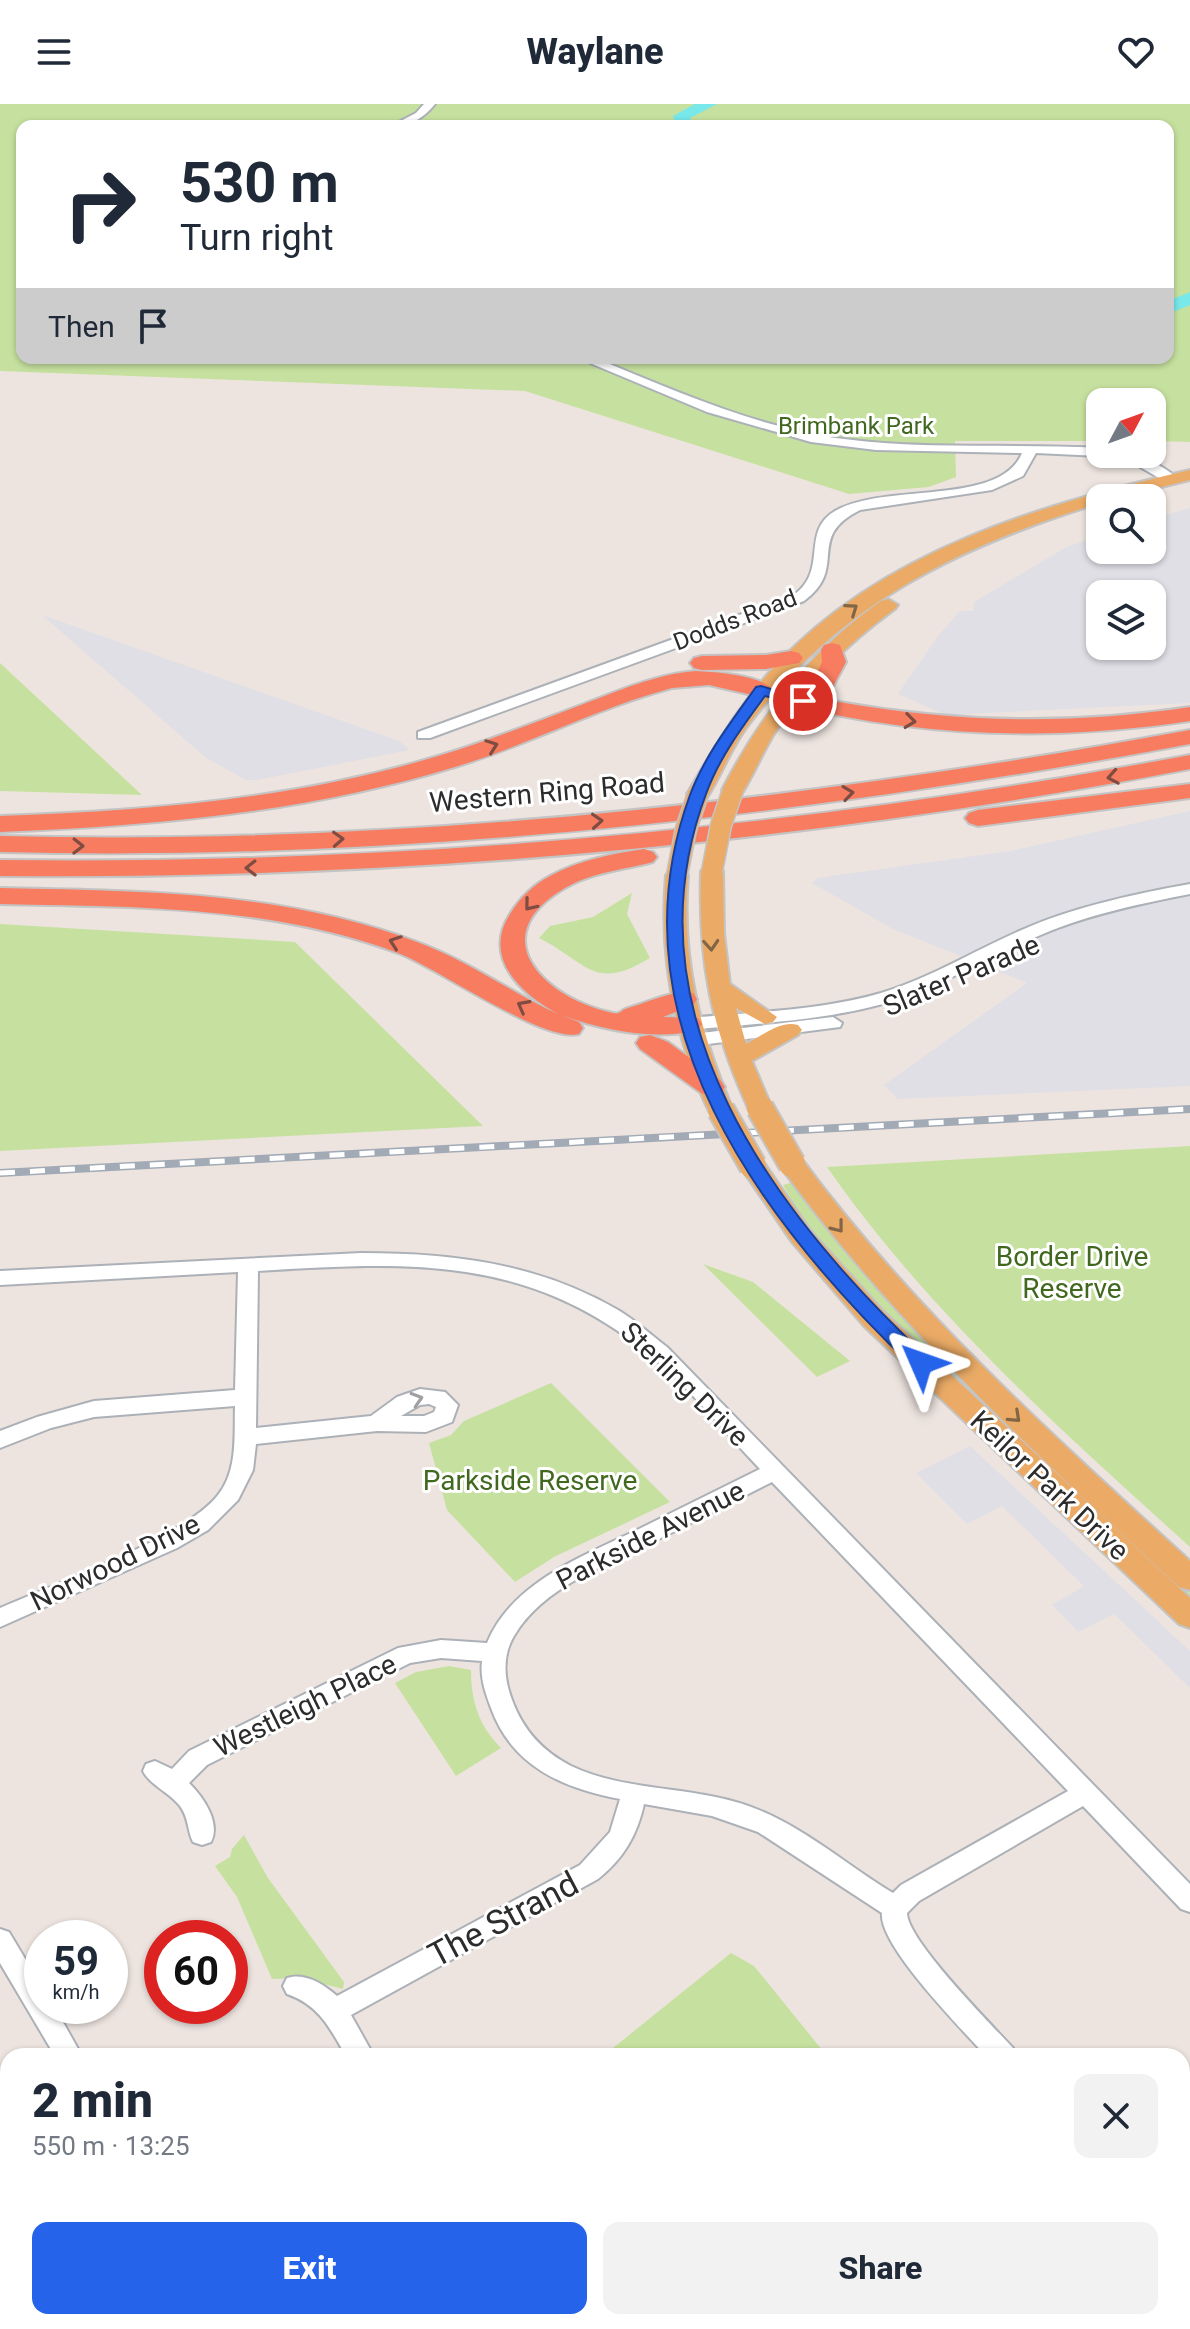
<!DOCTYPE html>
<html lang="en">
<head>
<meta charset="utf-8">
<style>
	:root { --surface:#fff; --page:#f2f2f3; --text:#1f2937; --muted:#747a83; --accent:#2563eb }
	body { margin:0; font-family:Roboto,sans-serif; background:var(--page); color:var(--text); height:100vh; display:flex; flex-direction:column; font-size:30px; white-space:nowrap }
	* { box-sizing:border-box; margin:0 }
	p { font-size:26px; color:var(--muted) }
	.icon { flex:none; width:44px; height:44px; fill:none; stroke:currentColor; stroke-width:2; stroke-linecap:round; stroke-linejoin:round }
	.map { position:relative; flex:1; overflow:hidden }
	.drawer { position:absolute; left:0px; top:1944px; width:1190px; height:282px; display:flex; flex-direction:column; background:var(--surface); border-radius:24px 24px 0 0; box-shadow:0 2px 6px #0004 }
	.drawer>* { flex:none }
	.hud { position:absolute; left:16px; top:16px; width:1158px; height:244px; border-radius:16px; box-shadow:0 2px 6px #0004; background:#fff; color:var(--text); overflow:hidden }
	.needle { width:52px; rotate:49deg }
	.fabs { position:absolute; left:1086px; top:284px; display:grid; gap:16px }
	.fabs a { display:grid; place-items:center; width:80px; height:80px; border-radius:16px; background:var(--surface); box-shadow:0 2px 6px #0004; font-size:40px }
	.speed { position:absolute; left:24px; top:1816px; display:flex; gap:16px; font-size:40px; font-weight:700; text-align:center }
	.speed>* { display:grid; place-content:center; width:104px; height:104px; border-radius:50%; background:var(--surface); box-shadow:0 2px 6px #0004; line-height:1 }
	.speed small { font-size:20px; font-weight:400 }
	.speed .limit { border:12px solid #d22; background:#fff; color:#111 }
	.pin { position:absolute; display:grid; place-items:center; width:68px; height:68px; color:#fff; margin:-34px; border:4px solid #fff; border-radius:50%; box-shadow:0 2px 8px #0007 }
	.me { position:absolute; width:88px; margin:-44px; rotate:313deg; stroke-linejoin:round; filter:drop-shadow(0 0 6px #0008) }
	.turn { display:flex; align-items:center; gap:28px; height:168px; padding:0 32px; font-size:36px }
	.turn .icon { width:104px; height:104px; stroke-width:2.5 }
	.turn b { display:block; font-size:56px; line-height:68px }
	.then { display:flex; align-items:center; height:76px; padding:0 32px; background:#0003; gap:16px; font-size:30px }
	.round { display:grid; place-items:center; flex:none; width:84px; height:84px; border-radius:16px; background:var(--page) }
	.overview { display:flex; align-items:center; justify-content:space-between; height:136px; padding:0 32px }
	h1 { font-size:48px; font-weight:800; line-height:60px }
	.action { display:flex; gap:16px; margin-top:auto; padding:16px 32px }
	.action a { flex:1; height:92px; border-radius:16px; background:var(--accent); color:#fff; font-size:32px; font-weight:800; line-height:92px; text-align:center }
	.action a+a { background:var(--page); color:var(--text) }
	header { display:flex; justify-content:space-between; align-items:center; height:104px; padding:0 32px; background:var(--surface); font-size:36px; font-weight:800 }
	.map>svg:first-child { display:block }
</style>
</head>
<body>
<header><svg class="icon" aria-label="menu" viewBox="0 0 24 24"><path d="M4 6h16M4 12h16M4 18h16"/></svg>Waylane<svg class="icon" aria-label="heart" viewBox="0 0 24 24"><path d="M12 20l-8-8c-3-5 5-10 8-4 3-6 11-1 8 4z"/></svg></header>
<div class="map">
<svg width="1190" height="2225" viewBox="0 0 1190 2225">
	<rect width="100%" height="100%" fill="#ede4df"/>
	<!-- industrial -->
	<path fill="#e0dfe6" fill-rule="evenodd" d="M1190 404V599L946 611 898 590 938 532 960 507H973L974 498 1066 443 1100 432V446H1152V415ZM1100 490H1152V542H1100Z
		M42 511 399 637 410 646 257 676H246L205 653Z
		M1190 707V982L898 995 884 981 1027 879 893 825 812 779 817 774 1010 747Z
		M970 1342 1190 1547V1584L1114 1510 1078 1528 1052 1501 1084 1482 1002 1402 967 1420 916 1369Z"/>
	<!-- green -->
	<path fill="#c6e19f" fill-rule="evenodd" d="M0 0H1190V338L1152 337V298H1100V337H955L956 373 929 383 849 390 525 287 0 267ZM22 22H1168V254H22Z
		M0 559 142 691 0 687Z
		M632 789 627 810 650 854C594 888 588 859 539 834L550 822 593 813Z
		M0 820 295 838 483 1022 0 1047Z
		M1190 1042V1443C1061 1326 927 1207 827 1063Z
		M794 1078C828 1122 861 1166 898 1207 988 1307 1092 1395 1190 1487V1499L913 1241 808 1126 783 1081Z
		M703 1160 753 1178 850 1257 817 1273Z
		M551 1279 670 1398 554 1453 515 1478 447 1406 429 1339 451 1331 464 1317Z
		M449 1562 471 1566C471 1597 479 1622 501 1644L456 1672 395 1579 416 1568Z
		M244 1731 268 1774 344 1878 343 1885 301 1874 272 1875 237 1793 215 1762 230 1753 232 1745Z
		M731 1849 754 1862 827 1952H603Z
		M140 2218H1041L1047 2225H128Z"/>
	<!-- pitch -->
	<path fill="#dae89b" d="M220 2218H445L454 2225H209Z
		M511 2218H998L999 2225H513Z"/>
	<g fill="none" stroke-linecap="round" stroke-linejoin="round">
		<!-- river -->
		<path fill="#78e8ea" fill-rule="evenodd" d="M695 0H717L690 14 692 22H676L673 12Z
			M1190 188V201L1168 210V197Z"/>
		<!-- minor casing -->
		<g stroke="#acb1b8" stroke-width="4">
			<path id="minor" d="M424 0H435C423 15 410 22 391 22L416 9Z
				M578 254H595C676 287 757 324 844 335 929 346 1015 339 1100 344V350H1105L1100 352 1036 349 1023 372 992 386 860 406C804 434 850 463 804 497L430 634H418V628L794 491C829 465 800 428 835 407 885 378 1000 403 1022 349L876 346 811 338 707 308Z
				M1109 350C1135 350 1159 357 1178 375L1166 378 1135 360Z
				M1190 780V790C1143 799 1087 811 1043 830 992 851 946 880 893 897 827 917 756 919 688 926L679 920 688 914C752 908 819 907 881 889 934 873 980 843 1031 822 1079 802 1139 789 1190 780Z
				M833 913 842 919 840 923 693 942 684 936 693 930Z
				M361 1149C452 1149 537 1159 618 1206 635 1216 651 1231 667 1243L1190 1780V1808L1181 1805 1083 1702 919 1797 907 1809C907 1836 991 1920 1013 1944L1016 1952H986C963 1926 878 1841 882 1809L758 1728 712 1712 644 1700C637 1732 623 1755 598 1775L351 1911 374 1952H346C330 1924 319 1901 287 1890L283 1882 287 1874C304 1868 324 1880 337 1892L580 1761 610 1728 620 1695C562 1684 512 1662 491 1604 485 1588 480 1574 482 1557L441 1554 410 1559 207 1661 189 1679C203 1693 221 1718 211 1738L202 1741 193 1738C187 1726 189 1714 180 1702 170 1689 150 1681 143 1667L146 1660 155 1657 172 1665 189 1647 398 1544 441 1536 487 1539C513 1476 587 1451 643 1423 682 1404 721 1384 760 1365 724 1328 690 1284 650 1251 527 1150 408 1158 258 1167L256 1324 371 1312 397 1293 420 1285 445 1288 458 1301 452 1318 426 1328 377 1327 256 1340 253 1366 238 1396 208 1426 177 1444 0 1523V1504C52 1481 186 1433 218 1391 238 1366 234 1332 235 1302L94 1313 51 1324 0 1344V1327L37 1313 94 1297 235 1286 238 1168 0 1181V1167ZM429 1300 436 1303 434 1308 424 1312H401L420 1301ZM772 1378 1068 1687 901 1781 893 1789C848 1762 809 1727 759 1706 700 1681 627 1689 571 1662 542 1647 523 1626 512 1596 504 1575 502 1552 514 1532 542 1484 605 1461 653 1438 693 1418 732 1398 772 1378Z
				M0 1825 9 1828 42 1883V1902H54L82 1952H55L0 1859Z
				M1182 2146 1190 2149V2182L1182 2178Z"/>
		</g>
		<!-- major casing -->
		<g stroke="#c4c4c4" stroke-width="4">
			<path id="major" d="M1190 366V376L1117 394H1100V399C957 443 842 499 749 620 731 643 722 671 706 695H690L687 690C714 644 740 599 777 560 883 446 1043 400 1190 366Z
				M888 495 898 501 895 505C847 540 806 580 774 630 762 650 753 672 741 691H725L722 686C761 610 811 546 881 497Z
				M712 760 723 767 724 830 730 880 777 913 773 918 765 920 736 904 746 940C762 932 780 916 798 921L802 926 798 931 752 957 772 1004 769 1010H751L748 1004C711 922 698 858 701 767Z
				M677 764 688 771C681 855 700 929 733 1006L730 1012H712C703 998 698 981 692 966 669 902 660 839 666 771Z
				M792 1052 801 1054C913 1206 1051 1330 1190 1457V1486L1179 1483C1037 1351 898 1224 783 1066L779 1060 783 1054Z
				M753 1054 762 1056 810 1126 884 1208 1190 1494V1524L1179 1520 864 1222 792 1138 744 1068 740 1062 744 1056Z"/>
		</g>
		<!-- highway casing -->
		<g stroke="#c4c4c4" stroke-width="4">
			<path id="highway" d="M832 539 840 541 846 558 830 588 832 597 839 598C957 619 1071 621 1190 603V617C1051 638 917 633 782 599L778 594 782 589 790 587 807 591 822 558 821 546 824 541Z
				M791 547 799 549 803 554 799 559 766 565 702 566 694 564 690 559 694 554 702 552 766 551Z
				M696 567C715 568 761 571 773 586L769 591 761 593 709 581 672 584C600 603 528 641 455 663 307 708 154 722 0 728V712C147 707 296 695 438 652 486 638 533 619 581 601 618 587 656 570 696 567Z
				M1190 626V640C799 713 398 758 0 748V732C398 742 799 698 1190 626Z
				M1190 651V665C799 740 398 776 0 772V756C398 761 799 725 1190 651Z
				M1190 680V694L978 722 969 719 965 714 969 709 978 706Z
				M644 745 653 748 657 753 653 758C623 766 593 768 565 784 481 833 545 895 613 909 621 911 620 906 628 904 646 899 676 885 693 889L697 895 693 901 663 913 698 914 702 920 698 926C653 937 603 926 561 911L579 918 583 924 579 930C543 939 438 864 398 849 270 801 134 803 0 800V784C141 787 283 787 417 838 467 856 510 888 558 910 521 890 482 854 510 810 520 794 533 781 550 772 579 756 612 750 644 745Z
				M650 931 668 938 721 977 725 983 721 989 711 992 701 989 640 945 636 939 640 933Z"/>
		</g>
		<!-- minor -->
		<use href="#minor" fill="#fff" fill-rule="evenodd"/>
		<!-- major -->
		<use href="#major" fill="#ebab66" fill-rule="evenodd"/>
		<!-- highway -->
		<use href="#highway" fill="#f87c60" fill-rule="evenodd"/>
		<!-- rail casing -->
		<g stroke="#a2aab6" stroke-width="8">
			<path id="rail" d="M0 1069 1190 1005"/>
		</g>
		<!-- rail -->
		<use href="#rail" stroke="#fff" stroke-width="5" stroke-dasharray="15" stroke-linecap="butt"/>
		<!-- major-bridge-far1 casing -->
		<g stroke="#c4c4c4" stroke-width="23" stroke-linecap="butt">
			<path id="major-bridge-far1" d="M712 767 721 721 733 686
				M677 771 686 725 698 690"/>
		</g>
		<!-- major-bridge casing -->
		<g stroke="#c4c4c4" stroke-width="30" stroke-linecap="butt">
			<path id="major-bridge" d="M760 1004 792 1060
				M721 1006 753 1062"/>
		</g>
		<!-- major-bridge-far1 -->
		<use href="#major-bridge-far1" stroke="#ebab66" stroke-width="20"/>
		<!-- major-bridge -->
		<use href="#major-bridge" stroke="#ebab66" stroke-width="26"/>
	</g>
	<!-- one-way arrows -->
	<defs><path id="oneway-chevron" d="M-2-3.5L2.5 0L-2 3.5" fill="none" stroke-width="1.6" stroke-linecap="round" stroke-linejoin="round" transform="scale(2)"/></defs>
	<g stroke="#826546">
		<use href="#oneway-chevron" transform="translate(852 505) rotate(-35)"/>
		<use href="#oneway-chevron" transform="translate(711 841) rotate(86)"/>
		<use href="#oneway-chevron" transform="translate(838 1123) rotate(52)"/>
		<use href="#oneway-chevron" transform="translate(1015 1313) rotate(43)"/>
	</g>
	<g stroke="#7e4c41">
		<use href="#oneway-chevron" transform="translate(910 617) rotate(7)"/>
		<use href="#oneway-chevron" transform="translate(492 642) rotate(-20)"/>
		<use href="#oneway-chevron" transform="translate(1113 673) rotate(170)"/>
		<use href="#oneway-chevron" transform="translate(848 689) rotate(-8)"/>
		<use href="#oneway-chevron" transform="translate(597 717) rotate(-4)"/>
		<use href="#oneway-chevron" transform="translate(338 735) rotate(-3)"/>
		<use href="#oneway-chevron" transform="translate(78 742) rotate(1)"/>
		<use href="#oneway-chevron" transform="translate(251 764) rotate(179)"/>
		<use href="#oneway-chevron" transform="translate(530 801) rotate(129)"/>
		<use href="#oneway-chevron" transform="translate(395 838) rotate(-160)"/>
		<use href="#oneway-chevron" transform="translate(523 902) rotate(-152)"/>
	</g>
	<use stroke="#a0a0a0" href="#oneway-chevron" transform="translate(417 1295) rotate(-17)"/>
	<!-- route -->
	<path fill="#2563eb" stroke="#184099" stroke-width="2" d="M761 582 810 597 803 601 765 592C742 623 719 654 706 690 623 911 775 1111 928 1254L931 1259 921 1266 914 1264C760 1117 608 915 690 691 705 651 731 618 756 583Z"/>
	<g text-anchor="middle" stroke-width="6" stroke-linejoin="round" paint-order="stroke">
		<!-- far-park labels -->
		<g font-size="24" fill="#40681e" stroke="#fff">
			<text x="856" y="330">Brimbank Park</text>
		</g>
		<!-- far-street labels -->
		<g font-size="24" fill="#2c2c2c" stroke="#fff">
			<text transform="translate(735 516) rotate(-21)" y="8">Dodds Road</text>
		</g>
		<!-- street labels -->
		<g font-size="28" fill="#2c2c2c" stroke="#fff">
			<text transform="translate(547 688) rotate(-5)" y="10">Western Ring Road</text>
			<text transform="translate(961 871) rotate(-23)" y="10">Slater Parade</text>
			<text transform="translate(685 1280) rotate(44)" y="10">Sterling Drive</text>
			<text transform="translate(1050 1381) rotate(43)" y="10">Keilor Park Drive</text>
			<text transform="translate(650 1431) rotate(-27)" y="10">Parkside Avenue</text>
			<text transform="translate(115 1458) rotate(-26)" y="10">Norwood Drive</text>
			<text transform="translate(305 1601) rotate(-26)" y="10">Westleigh Place</text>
		</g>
		<!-- park labels -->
		<g font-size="28" fill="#40681e" stroke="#fff">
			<text x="1072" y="1162">Border Drive<tspan x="1072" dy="32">Reserve</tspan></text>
			<text x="530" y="1386">Parkside Reserve</text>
		</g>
		<!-- near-street labels -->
		<g font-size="34" fill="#2c2c2c" stroke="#fff">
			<text transform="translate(503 1815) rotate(-28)" y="12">The Strand</text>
		</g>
	</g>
</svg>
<div class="fabs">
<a><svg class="needle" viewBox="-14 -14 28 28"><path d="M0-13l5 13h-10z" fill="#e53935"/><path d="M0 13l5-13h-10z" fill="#747a83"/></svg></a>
<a><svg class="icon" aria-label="search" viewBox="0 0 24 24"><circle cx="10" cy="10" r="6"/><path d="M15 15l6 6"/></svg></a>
<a><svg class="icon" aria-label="layers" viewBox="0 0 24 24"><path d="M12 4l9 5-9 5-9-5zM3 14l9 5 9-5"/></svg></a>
</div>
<div class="speed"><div>59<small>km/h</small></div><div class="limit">60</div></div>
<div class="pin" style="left:803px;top:597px;background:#d93025"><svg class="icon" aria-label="arrive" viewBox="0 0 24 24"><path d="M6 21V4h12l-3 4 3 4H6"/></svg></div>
<svg class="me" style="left:921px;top:1259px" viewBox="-20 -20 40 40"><path d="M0-17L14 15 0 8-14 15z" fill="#2563eb" stroke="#fff" stroke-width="4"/></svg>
<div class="hud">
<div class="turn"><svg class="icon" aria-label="right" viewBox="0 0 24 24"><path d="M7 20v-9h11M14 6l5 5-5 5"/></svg><div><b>530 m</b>Turn right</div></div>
<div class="then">Then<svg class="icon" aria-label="arrive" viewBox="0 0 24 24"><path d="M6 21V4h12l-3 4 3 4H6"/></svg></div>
</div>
<section class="drawer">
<div class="overview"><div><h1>2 min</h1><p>550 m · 13:25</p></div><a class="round"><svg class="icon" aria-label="close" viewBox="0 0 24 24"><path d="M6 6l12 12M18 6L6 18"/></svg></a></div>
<div class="action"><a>Exit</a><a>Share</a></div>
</section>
</div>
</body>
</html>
